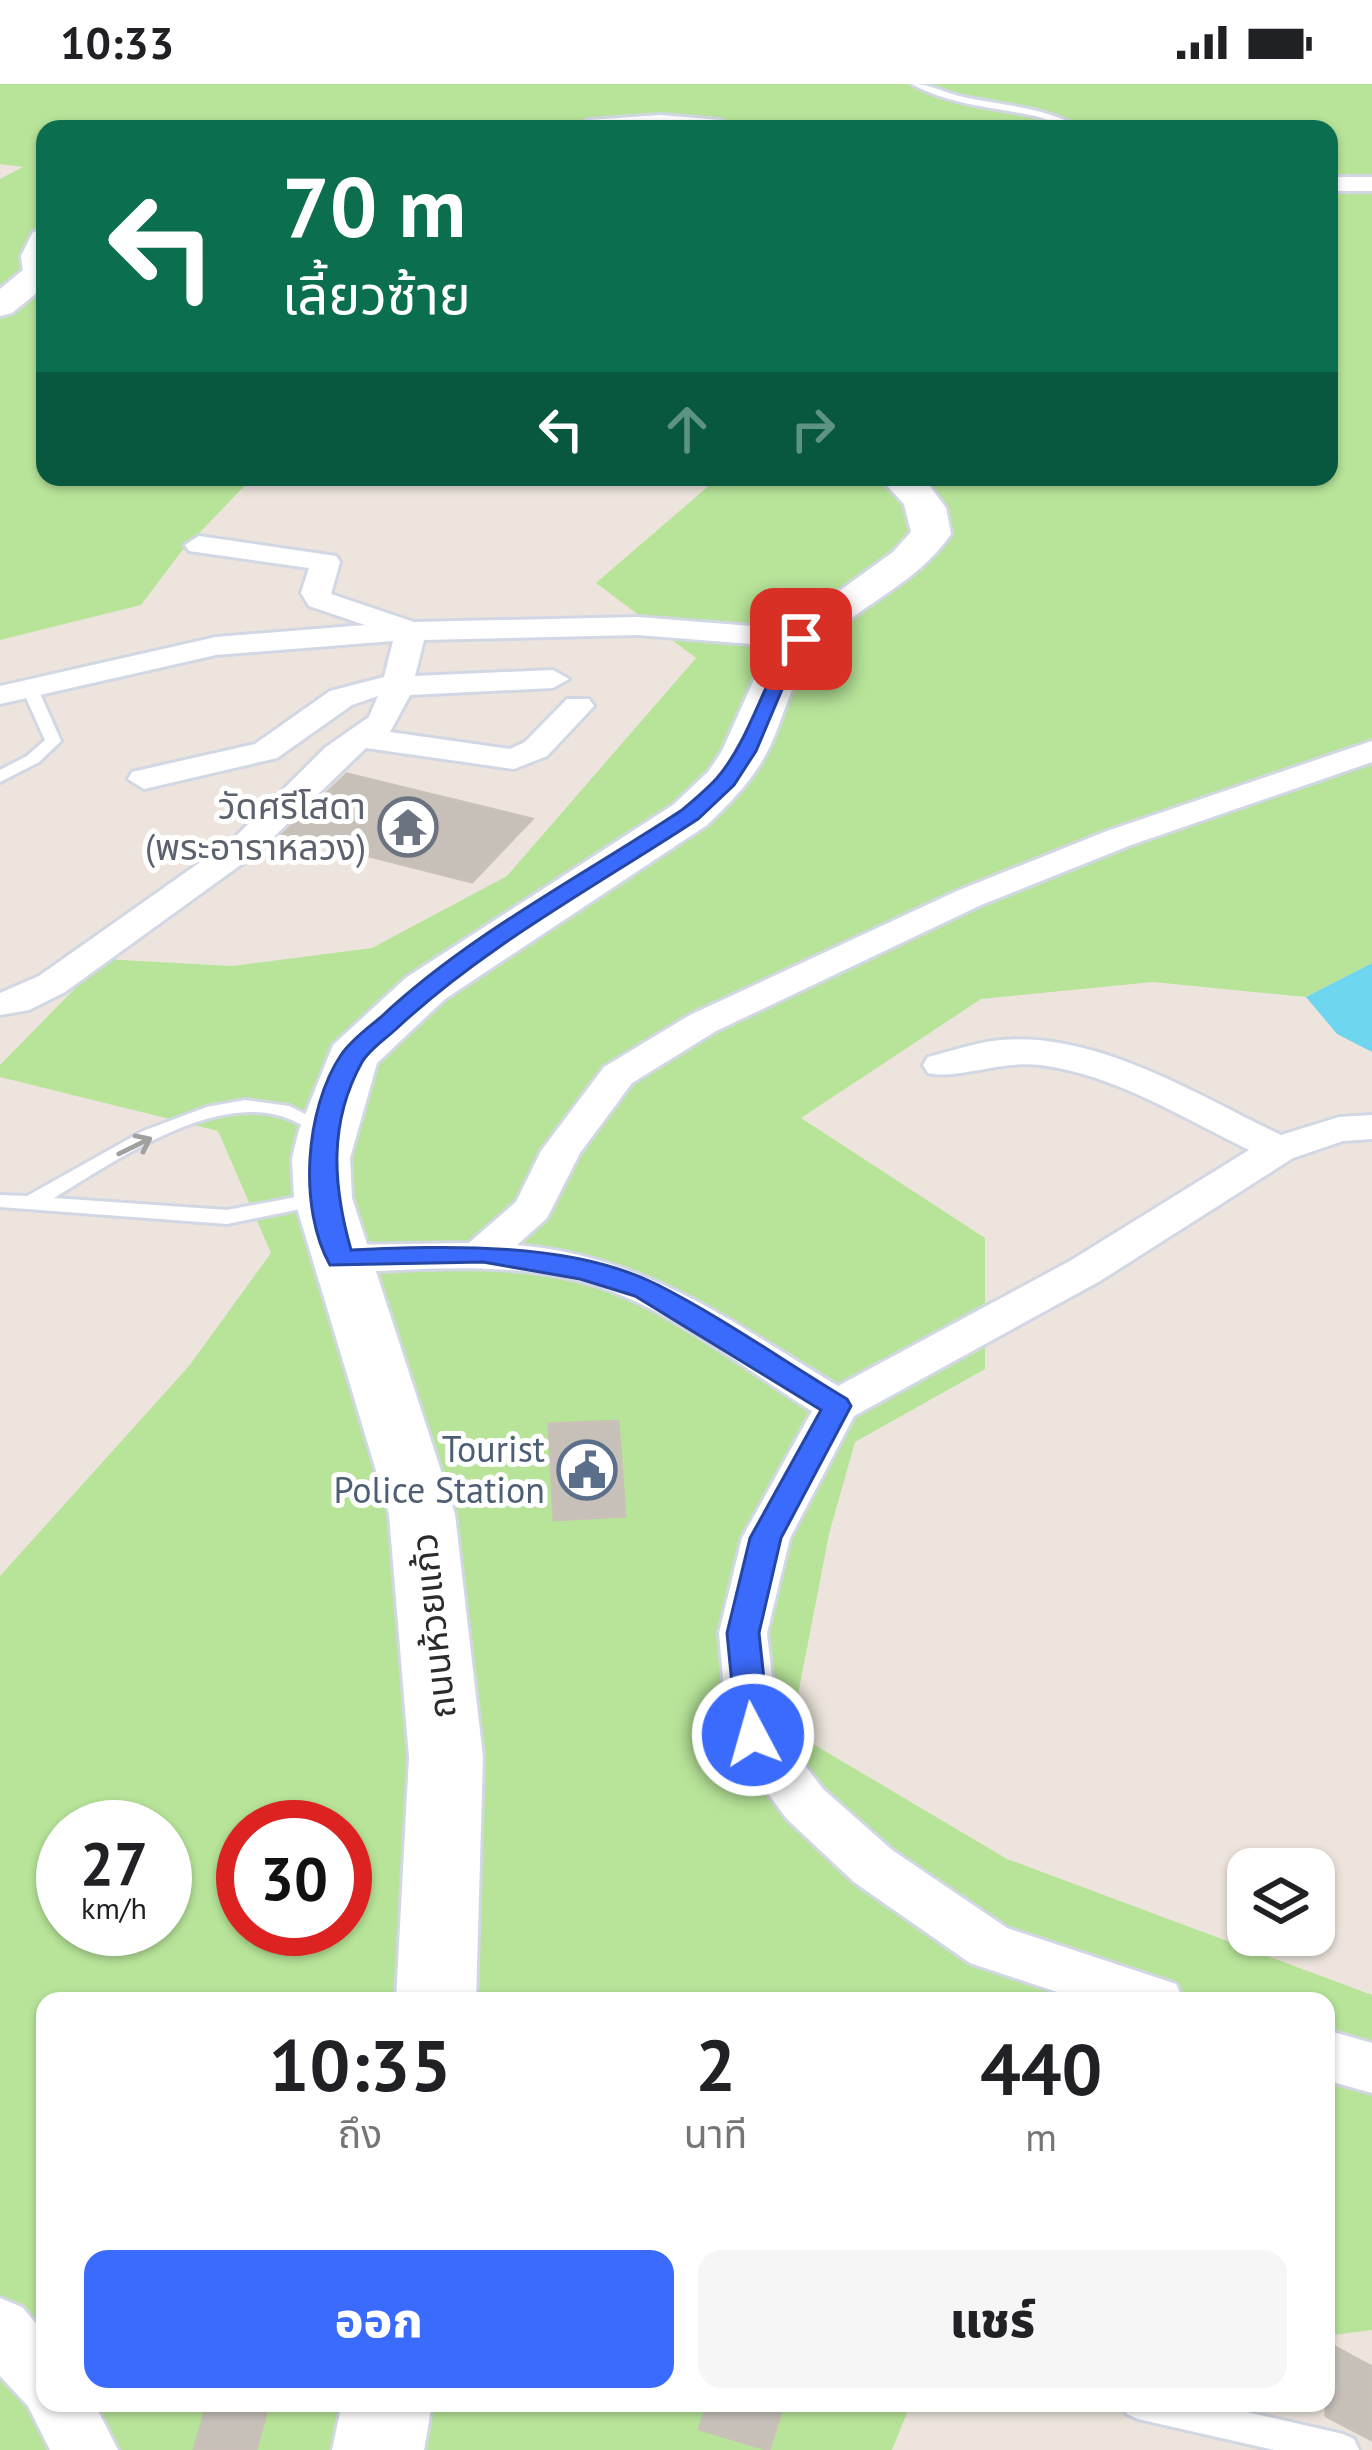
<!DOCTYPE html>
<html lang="th">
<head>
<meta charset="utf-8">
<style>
	:root { --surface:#fff; --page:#f6f6f6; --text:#202124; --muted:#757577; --accent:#3b6bfc }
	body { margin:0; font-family:"PT Sans","Noto Sans Thai",sans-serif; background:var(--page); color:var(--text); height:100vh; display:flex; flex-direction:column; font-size:45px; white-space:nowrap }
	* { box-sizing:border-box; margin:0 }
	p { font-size:39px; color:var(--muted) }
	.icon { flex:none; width:66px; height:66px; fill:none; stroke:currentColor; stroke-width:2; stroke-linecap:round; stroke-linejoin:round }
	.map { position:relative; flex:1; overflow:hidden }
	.sheet { position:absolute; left:36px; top:1908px; width:1299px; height:420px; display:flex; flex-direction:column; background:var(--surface); border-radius:24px; box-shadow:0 3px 9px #0004 }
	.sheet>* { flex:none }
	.banner { position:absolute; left:36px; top:36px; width:1302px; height:366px; border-radius:24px; box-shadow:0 3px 9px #0004; background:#0b6e4f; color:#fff; overflow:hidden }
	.tools { position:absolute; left:1227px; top:1764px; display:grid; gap:24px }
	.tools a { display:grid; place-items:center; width:108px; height:108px; border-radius:24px; background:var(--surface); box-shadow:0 3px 9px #0004; font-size:60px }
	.speed { position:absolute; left:36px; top:1716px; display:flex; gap:24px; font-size:60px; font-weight:700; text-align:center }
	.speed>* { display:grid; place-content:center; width:156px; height:156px; border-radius:50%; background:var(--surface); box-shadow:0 3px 9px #0004; line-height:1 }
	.speed small { font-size:30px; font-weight:400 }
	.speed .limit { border:18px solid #d22; background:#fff; color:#111 }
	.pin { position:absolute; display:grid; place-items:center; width:102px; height:102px; color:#fff; margin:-51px; border-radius:24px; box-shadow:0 6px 18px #0006 }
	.me { position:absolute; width:132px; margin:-66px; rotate:354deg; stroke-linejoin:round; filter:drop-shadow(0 0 9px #0008) }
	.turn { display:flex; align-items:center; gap:42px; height:252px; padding:0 48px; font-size:54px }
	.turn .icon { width:156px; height:156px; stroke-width:2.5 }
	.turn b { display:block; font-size:84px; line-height:102px }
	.lanes { display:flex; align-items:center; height:114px; padding:0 48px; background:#0003; justify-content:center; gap:60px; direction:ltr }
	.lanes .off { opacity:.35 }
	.eta { display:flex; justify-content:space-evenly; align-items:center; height:204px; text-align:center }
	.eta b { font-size:72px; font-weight:800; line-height:84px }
	.button { display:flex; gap:24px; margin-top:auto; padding:24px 48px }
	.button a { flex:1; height:138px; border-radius:24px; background:var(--accent); color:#fff; font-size:48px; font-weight:800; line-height:138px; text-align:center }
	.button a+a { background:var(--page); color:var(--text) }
	.status { display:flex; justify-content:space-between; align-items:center; height:84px; padding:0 60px; background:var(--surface); direction:ltr }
	.status svg { height:33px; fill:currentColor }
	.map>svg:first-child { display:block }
</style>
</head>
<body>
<div class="status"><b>10:33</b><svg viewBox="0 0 49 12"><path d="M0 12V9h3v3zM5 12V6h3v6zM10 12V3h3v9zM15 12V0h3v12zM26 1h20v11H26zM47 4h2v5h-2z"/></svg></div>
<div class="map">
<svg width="1372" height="2366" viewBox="0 0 1372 2366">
	<rect width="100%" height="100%" fill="#ede5dd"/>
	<!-- green -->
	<path fill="#b7e499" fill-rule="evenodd" d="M0 0H1372V879L1306 913 1153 898 981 915 801 1034 985 1154V1285L855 1358 829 1450 791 1647 1007 1775 1372 1911V2246L1326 2252V1917H45V2319H911L892 2366H0V1492L189 1282 271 1169 218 1047 0 993V981L104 875 232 882 372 864 507 792 696 574 596 499 719 393H1329V45H45V393H253L181 468 141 521 0 556V95L23 83 0 80ZM63 1743H165V1845H63ZM243 1743H345V1845H243Z"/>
	<!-- water -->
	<path fill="#6fd6f0" d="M1372 879V968L1337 950 1306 913Z"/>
	<!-- building -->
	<path fill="#c6c0b9" stroke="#c9c1b7" stroke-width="3" d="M347 690 532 735 472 798 283 750Z
		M618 1337 625 1432 554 1436 549 1340Z
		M1326 2258 1372 2283V2356L1326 2332Z
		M708 2319H784L769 2366 699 2345Z
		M207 2321 266 2329 256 2366H194Z"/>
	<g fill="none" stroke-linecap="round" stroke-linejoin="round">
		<!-- lane casing -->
		<g stroke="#d2d7e4" stroke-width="6">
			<path id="lane" d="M912 0C930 0 943 8 959 12 1001 22 1045 22 1082 45 1065 45 1052 36 1035 32 994 23 949 21 912 0Z
				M30 600 38 605 61 657 39 678 0 698V686L27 672 45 656 22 605Z
				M245 1016 289 1022 337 1046 327 1052 320 1050C306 1044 292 1034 277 1031 206 1013 112 1079 54 1114L227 1126 323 1108 333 1114 330 1119 227 1140 0 1123V1111L27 1112 143 1047 207 1023Z
				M1122 2319H1207L1343 2350 1354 2355 1359 2366H1274L1138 2335 1127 2330Z"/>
		</g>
		<!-- street casing -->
		<g stroke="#d2d7e4" stroke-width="6">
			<path id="street" d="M1329 93H1372V107H1329Z
				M199 452 336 472 340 478 331 510 414 538 638 533 801 546 816 555 801 564 638 551 424 556 415 592 553 586 569 595 553 604 410 611 390 648 510 665 525 658 567 615H589L594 622 547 672 514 685 366 664 257 769 65 908 29 926 0 931V909L39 892 233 755 326 663 369 633 378 612 352 621 277 674 144 705 128 695 132 688 255 660 330 607 384 593 393 557 216 571 0 620V602L216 553 365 541 309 522 301 509 309 484 189 467 185 461Z
				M1372 657V678L1131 761 981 821 716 947 632 999 580 1069 547 1134 517 1161C646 1172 731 1238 838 1302L1070 1177 1249 1066C1183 1034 1114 990 1040 981 1001 976 956 996 928 989L923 981 928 973C952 967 977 958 1001 956 1098 948 1197 1011 1281 1051L1339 1033 1372 1031V1055L1343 1057 1293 1074 1100 1197 854 1332 790 1454 767 1549 778 1646 823 1705 892 1766 1007 1844 1176 1900 1184 1917H1084L970 1879 854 1798 787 1735 735 1665 728 1651 719 1549 742 1454 812 1327C743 1284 675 1228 597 1202 516 1176 423 1185 340 1189L325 1185 319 1175 325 1165 340 1161 469 1159 516 1118 541 1067 604 983 690 931 957 807 1107 747Z
				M1326 1946 1372 1959V2009L1326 1996Z
				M0 2214 22 2223 45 2250V2319H94L118 2366H50L28 2322 0 2292Z"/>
		</g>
		<!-- secondary casing -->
		<g stroke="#d2d7e4" stroke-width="6">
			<path id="secondary" d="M661 31 720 36 735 45H573L588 36Z
				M45 145V202L12 229 0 232V205L23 186 21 172 33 148Z
				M879 393H921L926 397 946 424 951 450C916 501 859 520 818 563 793 588 785 631 770 662 755 694 732 717 707 741L445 915 377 979 350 1074 352 1114 455 1430 483 1673 476 1917H396L409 1673 389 1430 294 1114 292 1074 299 1046 333 961 407 893 673 721 708 688 722 667 757 589 786 546 893 468 911 448 904 420Z
				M342 2319H432L424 2366H332Z"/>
		</g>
		<!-- lane -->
		<use href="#lane" fill="#fff" fill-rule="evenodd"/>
		<!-- street -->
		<use href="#street" fill="#fff" fill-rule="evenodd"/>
		<!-- secondary -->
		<use href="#secondary" fill="#fff" fill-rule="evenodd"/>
	</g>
	<!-- one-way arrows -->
	<defs><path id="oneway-shaft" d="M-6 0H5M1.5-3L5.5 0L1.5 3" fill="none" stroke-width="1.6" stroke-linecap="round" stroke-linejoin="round" transform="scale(3)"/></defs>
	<use stroke="#a0a0a0" href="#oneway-shaft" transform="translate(135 1062) rotate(-26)"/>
	<!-- route -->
	<path fill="#3b6bfc" stroke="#2646a4" stroke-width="3" d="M794 551 811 555 789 589 756 667 734 701 698 735C596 802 483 863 395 946 385 955 369 966 362 978 328 1039 333 1102 351 1166 445 1162 571 1157 658 1201 723 1234 785 1278 847 1315L851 1322 781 1454 759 1549 770 1651 765 1660 753 1664 742 1660 737 1651 727 1549 750 1454 821 1326 635 1212 580 1195 483 1178 330 1181C298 1124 305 1025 341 971 351 956 368 944 381 933 468 851 582 792 682 726 694 716 707 705 717 694 750 656 764 595 794 551Z"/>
	<!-- icons -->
	<defs>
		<g id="temple-ring" transform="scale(3)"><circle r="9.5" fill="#fff" stroke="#6b7280" stroke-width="1.5"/><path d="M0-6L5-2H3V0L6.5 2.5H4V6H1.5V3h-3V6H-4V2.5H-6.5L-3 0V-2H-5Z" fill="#6b7280"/></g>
		<g id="civic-ring" transform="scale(3)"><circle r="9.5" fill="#fff" stroke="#5c6f8a" stroke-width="1.5"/><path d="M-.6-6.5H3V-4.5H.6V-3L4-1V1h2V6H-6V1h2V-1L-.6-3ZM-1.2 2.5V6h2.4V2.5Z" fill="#5c6f8a"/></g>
	</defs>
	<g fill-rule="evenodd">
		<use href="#temple-ring" x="408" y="743"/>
		<use href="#civic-ring" x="587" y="1386"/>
	</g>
	<g text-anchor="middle" stroke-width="10" stroke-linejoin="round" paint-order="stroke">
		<!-- worship labels -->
		<g font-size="36" fill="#5b616d" stroke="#fff" text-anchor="end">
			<text x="366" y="735">วัดศรีโสดา<tspan x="366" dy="41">(พระอาราหลวง)</tspan></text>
		</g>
		<!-- service labels -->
		<g font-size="36" fill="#4e5e75" stroke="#fff" text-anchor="end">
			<text x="545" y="1378">Tourist<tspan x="545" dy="41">Police Station</tspan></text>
		</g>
		<!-- street labels -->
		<g font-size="36" fill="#2b2b2b" stroke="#fff">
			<text transform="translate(433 1542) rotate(-96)" y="13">ถนนห้วยแก้ว</text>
		</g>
	</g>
</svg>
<div class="tools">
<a><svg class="icon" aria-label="layers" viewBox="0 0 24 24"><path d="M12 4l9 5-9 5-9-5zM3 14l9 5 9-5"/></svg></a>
</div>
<div class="speed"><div>27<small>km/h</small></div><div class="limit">30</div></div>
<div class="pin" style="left:801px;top:555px;background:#d93025"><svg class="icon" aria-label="arrive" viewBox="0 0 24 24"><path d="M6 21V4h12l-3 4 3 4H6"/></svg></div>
<svg class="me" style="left:753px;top:1651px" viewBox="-20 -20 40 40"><circle r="17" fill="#3b6bfc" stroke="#fff" stroke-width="3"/><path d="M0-11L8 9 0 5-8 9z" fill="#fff"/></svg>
<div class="banner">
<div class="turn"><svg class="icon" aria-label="left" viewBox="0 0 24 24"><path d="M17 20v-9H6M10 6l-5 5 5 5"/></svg><div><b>70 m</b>เลี้ยวซ้าย</div></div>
<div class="lanes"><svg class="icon" aria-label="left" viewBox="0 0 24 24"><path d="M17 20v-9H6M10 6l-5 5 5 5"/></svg><svg class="icon off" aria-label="ahead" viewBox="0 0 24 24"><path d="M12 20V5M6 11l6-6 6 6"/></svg><svg class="icon off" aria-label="right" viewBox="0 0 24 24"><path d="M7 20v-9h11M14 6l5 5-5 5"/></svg></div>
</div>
<section class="sheet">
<div class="eta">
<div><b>10:35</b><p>ถึง</p></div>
<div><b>2</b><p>นาที</p></div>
<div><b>440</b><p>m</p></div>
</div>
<div class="button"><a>ออก</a><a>แชร์</a></div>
</section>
</div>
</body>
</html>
